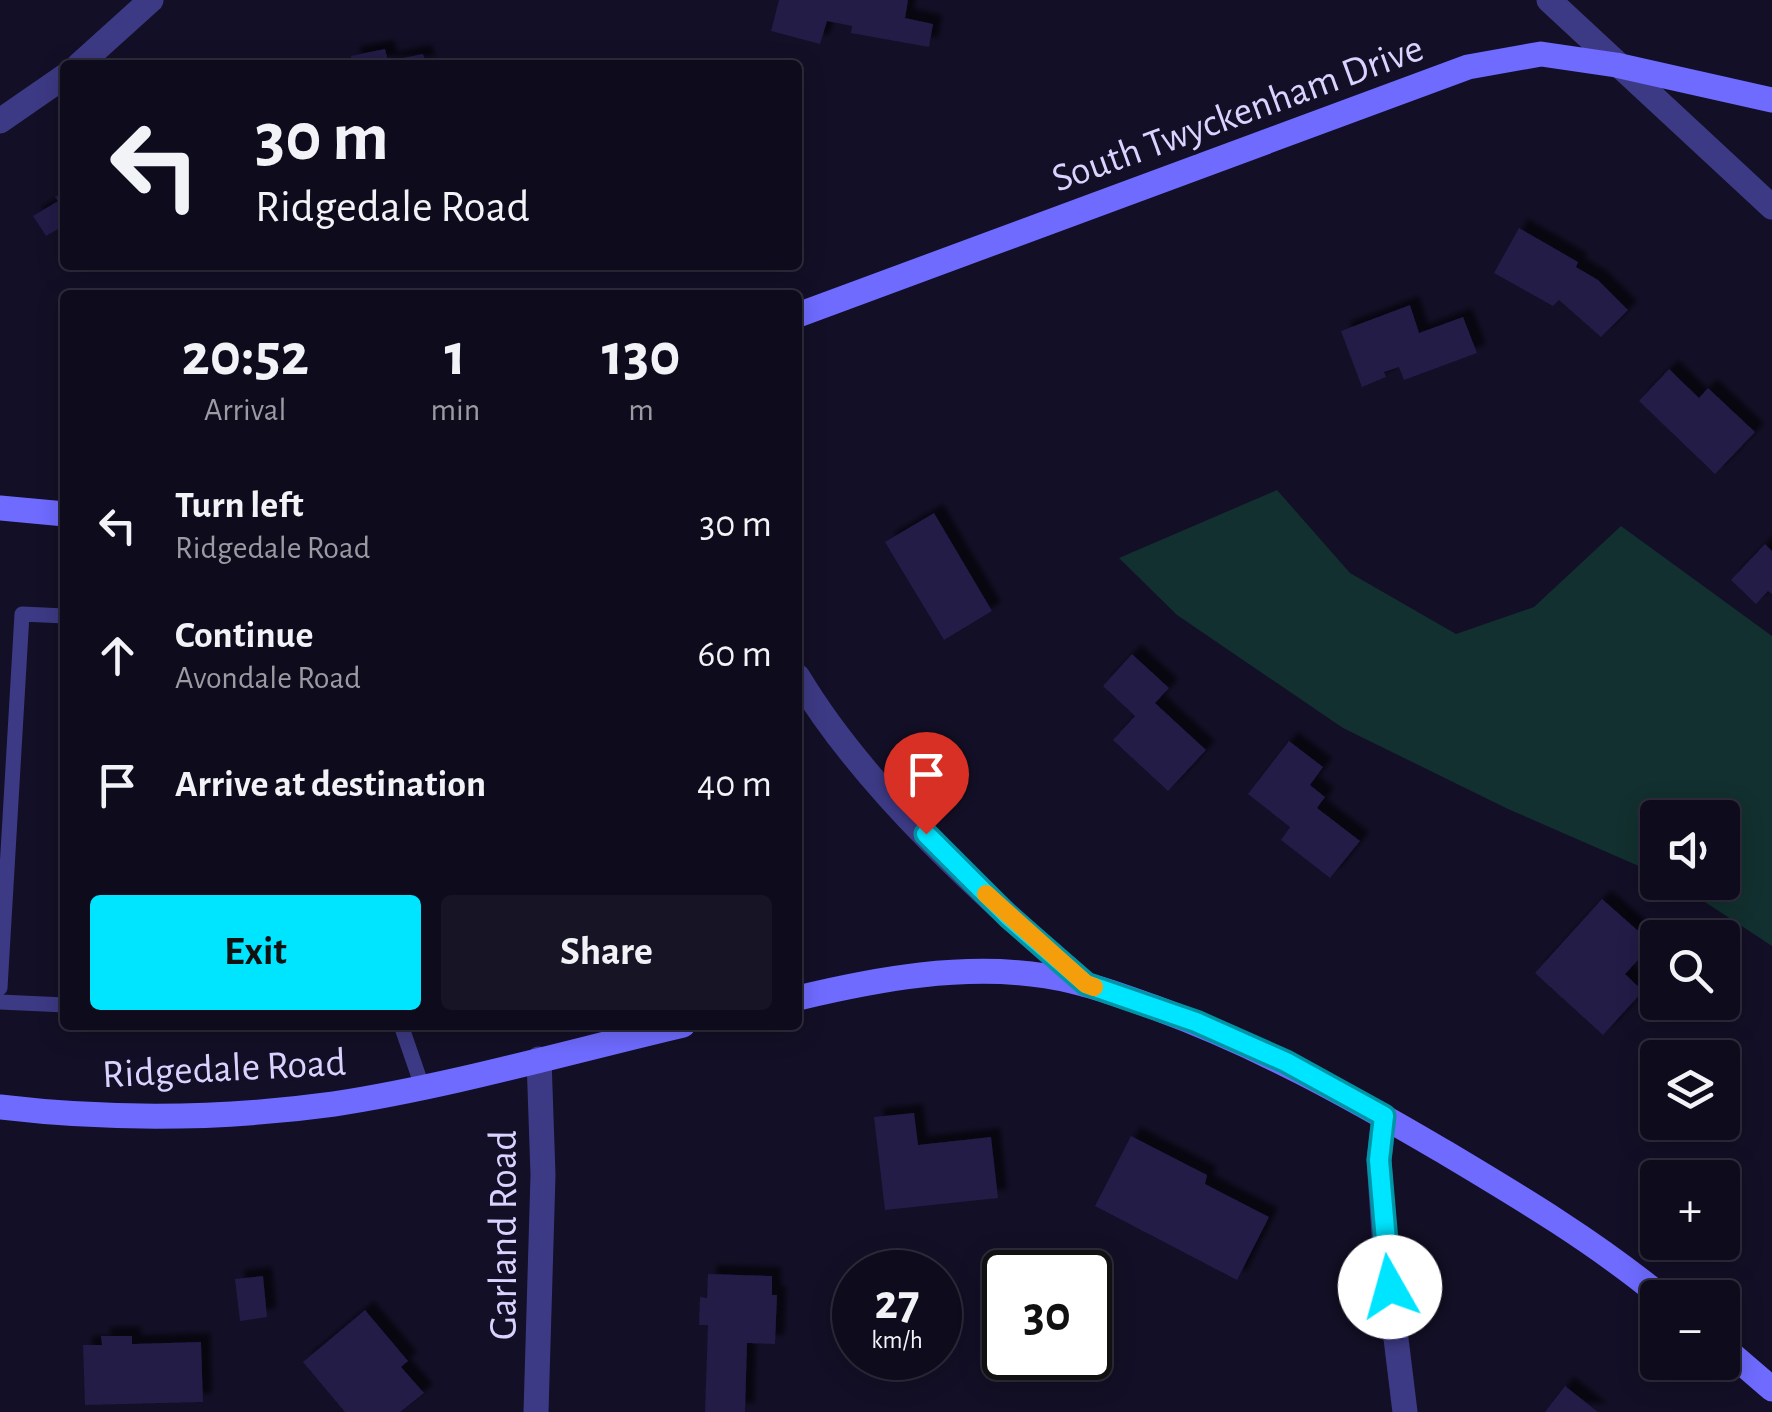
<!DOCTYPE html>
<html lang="en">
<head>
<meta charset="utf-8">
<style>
	:root { --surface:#0e0b1c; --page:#171425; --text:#f1f3f6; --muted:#9b9ba3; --line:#2e2b3b; --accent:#00e5ff }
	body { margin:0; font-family:"Alegreya Sans",sans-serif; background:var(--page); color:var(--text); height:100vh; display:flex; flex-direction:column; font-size:38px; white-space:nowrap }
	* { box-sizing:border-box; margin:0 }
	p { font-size:32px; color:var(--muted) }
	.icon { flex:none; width:55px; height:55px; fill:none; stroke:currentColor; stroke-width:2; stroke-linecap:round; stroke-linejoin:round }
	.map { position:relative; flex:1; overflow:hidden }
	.panel { position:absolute; left:60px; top:290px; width:742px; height:740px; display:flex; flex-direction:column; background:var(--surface); border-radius:10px; box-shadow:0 5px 25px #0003,0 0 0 2px var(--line) }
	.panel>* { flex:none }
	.guide { position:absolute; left:60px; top:60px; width:742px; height:210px; border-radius:10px; box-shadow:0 5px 25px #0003,0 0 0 2px var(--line); background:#0e0b1c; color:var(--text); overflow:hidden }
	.controls { position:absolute; left:1640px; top:800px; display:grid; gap:20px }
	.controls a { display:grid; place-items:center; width:100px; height:100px; border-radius:10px; background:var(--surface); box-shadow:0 5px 25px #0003,0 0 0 2px var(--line); font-size:50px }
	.speed { position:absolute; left:832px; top:1250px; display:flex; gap:20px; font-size:50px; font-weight:700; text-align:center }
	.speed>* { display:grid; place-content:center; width:130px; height:130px; border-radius:50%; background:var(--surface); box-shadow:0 5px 25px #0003,0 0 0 2px var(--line); line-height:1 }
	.speed small { font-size:25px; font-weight:400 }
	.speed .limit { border:5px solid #111; border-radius:15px; background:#fff; color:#111 }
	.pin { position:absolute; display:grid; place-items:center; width:85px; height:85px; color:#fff; margin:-102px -42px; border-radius:50% 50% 50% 0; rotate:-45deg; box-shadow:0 0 10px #0007 }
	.pin .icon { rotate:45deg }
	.me { position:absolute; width:110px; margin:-55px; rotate:353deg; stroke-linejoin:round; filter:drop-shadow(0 0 8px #0008) }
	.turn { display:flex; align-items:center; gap:35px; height:210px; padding:0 30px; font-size:45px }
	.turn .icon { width:130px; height:130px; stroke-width:2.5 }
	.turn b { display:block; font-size:70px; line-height:85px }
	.eta { display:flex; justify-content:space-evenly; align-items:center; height:170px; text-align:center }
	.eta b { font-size:60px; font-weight:700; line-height:70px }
	.primary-button { display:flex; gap:20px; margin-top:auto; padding:20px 30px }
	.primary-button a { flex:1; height:115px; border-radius:10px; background:var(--accent); color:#111; font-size:40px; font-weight:700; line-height:115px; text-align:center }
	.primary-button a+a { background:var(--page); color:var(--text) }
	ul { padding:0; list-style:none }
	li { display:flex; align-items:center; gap:30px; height:130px; padding:0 30px }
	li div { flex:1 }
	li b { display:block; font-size:38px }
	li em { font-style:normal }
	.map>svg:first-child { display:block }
</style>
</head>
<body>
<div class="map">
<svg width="1772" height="1412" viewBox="0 0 1772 1412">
	<defs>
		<filter id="shadow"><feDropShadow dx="9" dy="-9" stdDeviation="2.5" flood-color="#0009"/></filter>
	</defs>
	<rect width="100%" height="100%" fill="#130f26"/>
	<!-- green -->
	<path fill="#12302f" d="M1277 490 1350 573 1456 634 1534 607 1621 526 1772 636V946L1676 883 1722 882V818H1658L1657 874 1508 809 1343 728 1177 615 1119 558Z"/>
	<!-- building -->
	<path fill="#241b47" filter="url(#shadow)" d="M779 0H908L905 18 933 24 929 47 851 33 852 26 827 21 820 44 771 31Z
		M385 49 388 61 423 54 426 65H352L351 56Z
		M65 191V225L46 236 33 216 58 201 55 197Z
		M1519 228 1578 262 1576 267 1598 280 1628 310 1601 337 1559 300 1553 306 1494 273Z
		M1410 305 1419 333 1463 317 1477 353 1404 380 1399 367 1384 372 1386 377 1362 387 1341 331Z
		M1669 369 1699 398 1708 388 1755 432 1715 474 1639 401Z
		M934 513 992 611 944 640 885 542Z
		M1765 544 1772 551V594L1768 591 1756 604 1731 580Z
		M1132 654 1169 688 1155 703 1206 750 1168 791 1113 740 1135 716 1103 686Z
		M1289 741 1323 767 1310 785 1325 797 1317 808 1360 841 1330 878 1281 840 1290 827 1248 794Z
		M1602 899 1653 944 1625 974 1643 991 1603 1035 1535 973Z
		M914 1113 918 1145 991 1137 998 1198 885 1210 874 1117Z
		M1131 1136 1207 1175 1205 1184 1269 1217 1237 1280 1095 1206Z
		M708 1274 772 1276V1295H777L775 1344 747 1343 745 1412H705L708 1325H699L700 1297 707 1298Z
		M263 1276 267 1317 240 1321 235 1279Z
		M365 1310 408 1361 401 1367 424 1393 400 1412H345L303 1362Z
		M101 1336H132V1344L201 1342 203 1402 85 1405 83 1345H102Z
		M1565 1386 1598 1412H1545Z"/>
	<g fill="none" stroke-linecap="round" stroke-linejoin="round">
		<!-- lane -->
		<path stroke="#3d3a85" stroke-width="15" d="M0 988 22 614 65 616
			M0 1002 65 1005
			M401 1025 422 1086"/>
		<!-- street -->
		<path stroke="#3d3a85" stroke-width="25" d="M1549 0 1772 207
			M79 65 151 0
			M0 121 65 76
			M798 677C867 792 985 896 1086 985
			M1384 1117 1379 1160 1385 1249 1405 1412
			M536 1412 543 1175 539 1059"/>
		<!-- secondary -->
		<path stroke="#6f6bff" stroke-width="25" d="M798 315 1468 67 1541 54 1616 65 1772 100
			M0 508 65 514
			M798 998C877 979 964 963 1046 976 1084 982 1120 995 1156 1008 1257 1045 1349 1096 1441 1150 1518 1196 1594 1241 1663 1298
			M0 1107C109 1120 225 1119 334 1104 451 1086 568 1052 683 1025
			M1722 1346 1772 1389"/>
	</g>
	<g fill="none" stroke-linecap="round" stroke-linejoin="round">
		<!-- route casing -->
		<g stroke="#0095a6" stroke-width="25">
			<path id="route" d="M926 834 1008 916 1086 984 1196 1022 1286 1062 1384 1116 1379 1160 1390 1287"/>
		</g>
		<!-- route -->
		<use href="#route" stroke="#00e5ff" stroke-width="18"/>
		<!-- slow -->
		<path stroke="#f59e0b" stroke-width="18" d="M986 894 1086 984 1094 987"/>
	</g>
	<g text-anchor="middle" stroke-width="8" stroke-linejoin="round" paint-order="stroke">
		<!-- street labels -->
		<g font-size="40" fill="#d9d4ff" stroke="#130f26">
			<text transform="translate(1237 112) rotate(-20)" y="14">South Twyckenham Drive</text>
			<text transform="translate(224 1067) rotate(-3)" y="14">Ridgedale Road</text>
			<text transform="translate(502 1235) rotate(-90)" y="14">Garland Road</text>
		</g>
	</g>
</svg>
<div class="controls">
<a><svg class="icon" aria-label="sound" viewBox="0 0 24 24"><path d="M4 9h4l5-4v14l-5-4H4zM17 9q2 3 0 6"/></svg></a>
<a><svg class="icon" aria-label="search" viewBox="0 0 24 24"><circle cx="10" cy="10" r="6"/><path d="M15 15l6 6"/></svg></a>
<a><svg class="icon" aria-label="layers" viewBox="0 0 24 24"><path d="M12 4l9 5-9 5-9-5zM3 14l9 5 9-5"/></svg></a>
<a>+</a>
<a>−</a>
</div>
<div class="speed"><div>27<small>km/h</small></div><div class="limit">30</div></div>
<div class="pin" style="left:926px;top:834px;background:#d93025"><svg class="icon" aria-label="arrive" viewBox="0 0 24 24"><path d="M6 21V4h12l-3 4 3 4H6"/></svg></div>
<svg class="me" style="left:1390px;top:1287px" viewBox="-20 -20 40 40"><circle r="19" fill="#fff"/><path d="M0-13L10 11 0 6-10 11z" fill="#00e5ff"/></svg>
<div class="guide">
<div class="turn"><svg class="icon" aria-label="left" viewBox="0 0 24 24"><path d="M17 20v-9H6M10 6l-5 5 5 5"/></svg><div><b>30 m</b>Ridgedale Road</div></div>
</div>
<section class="panel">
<div class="eta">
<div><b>20:52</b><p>Arrival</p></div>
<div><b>1</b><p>min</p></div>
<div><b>130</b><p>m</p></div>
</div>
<ul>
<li><svg class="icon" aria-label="left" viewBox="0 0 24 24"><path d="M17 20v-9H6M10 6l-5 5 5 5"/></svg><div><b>Turn left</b><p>Ridgedale Road</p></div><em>30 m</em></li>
<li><svg class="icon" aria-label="ahead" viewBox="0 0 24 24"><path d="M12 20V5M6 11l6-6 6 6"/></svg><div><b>Continue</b><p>Avondale Road</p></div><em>60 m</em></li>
<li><svg class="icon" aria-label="arrive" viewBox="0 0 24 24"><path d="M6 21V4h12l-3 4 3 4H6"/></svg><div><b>Arrive at destination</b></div><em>40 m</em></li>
</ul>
<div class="primary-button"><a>Exit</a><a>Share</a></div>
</section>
</div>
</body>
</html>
